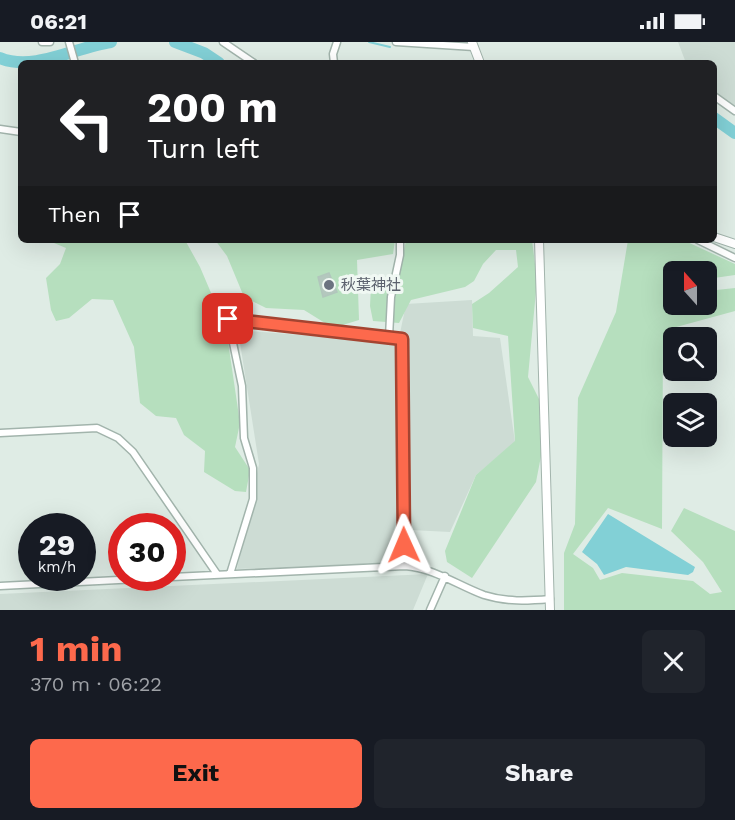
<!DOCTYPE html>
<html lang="en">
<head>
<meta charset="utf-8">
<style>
	:root { --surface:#171b24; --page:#20242c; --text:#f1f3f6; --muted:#9ea1a6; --accent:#fd694c }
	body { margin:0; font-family:"Work Sans","Noto Sans JP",sans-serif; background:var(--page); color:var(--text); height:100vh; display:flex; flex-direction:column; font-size:22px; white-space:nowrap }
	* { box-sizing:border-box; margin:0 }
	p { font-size:20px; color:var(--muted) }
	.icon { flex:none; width:33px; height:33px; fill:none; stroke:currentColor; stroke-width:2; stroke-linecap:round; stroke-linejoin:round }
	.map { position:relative; height:568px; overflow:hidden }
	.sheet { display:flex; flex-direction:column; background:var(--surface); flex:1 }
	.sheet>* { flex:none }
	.banner { position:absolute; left:18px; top:18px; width:699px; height:183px; border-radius:9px; box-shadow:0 6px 24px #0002; background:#202124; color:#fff; overflow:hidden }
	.needle { width:39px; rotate:339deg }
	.controls { position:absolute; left:663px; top:219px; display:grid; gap:12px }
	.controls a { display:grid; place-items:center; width:54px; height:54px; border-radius:9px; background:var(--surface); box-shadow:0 6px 24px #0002; font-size:30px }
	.speed { position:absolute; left:18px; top:471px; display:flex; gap:12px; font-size:30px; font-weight:700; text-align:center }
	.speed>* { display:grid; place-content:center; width:78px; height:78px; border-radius:50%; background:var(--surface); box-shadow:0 6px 24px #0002; line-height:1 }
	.speed small { font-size:15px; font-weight:400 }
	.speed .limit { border:9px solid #d22; background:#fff; color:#111 }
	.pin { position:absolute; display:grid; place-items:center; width:51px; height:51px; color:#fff; margin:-26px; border-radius:12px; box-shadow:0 3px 9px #0006 }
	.me { position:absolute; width:66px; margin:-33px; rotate:359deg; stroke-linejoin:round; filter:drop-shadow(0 0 4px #0008) }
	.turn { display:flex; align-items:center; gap:21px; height:126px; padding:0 30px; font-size:27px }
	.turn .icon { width:78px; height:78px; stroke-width:2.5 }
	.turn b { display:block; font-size:42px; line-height:51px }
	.then { display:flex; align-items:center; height:57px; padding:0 30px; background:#0003; gap:12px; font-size:22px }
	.round { display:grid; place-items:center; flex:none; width:63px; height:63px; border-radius:9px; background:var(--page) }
	.headline { display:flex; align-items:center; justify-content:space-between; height:102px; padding:0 30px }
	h1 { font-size:36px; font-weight:700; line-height:45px; color:var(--accent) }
	.action { display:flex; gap:12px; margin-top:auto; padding:12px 30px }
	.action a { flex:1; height:69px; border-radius:9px; background:var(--accent); color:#111; font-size:24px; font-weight:700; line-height:69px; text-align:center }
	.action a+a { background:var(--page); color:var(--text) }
	.status { display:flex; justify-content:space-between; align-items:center; height:42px; padding:0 30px; background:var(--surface); direction:ltr }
	.status svg { height:16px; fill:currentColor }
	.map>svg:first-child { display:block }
</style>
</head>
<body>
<div class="status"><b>06:21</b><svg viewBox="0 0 49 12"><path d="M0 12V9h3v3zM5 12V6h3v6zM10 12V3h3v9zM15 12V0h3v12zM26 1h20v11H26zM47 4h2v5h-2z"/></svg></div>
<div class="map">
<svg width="735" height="568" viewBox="0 0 735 568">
	<rect width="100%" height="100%" fill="#dfece5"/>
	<!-- built -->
	<path fill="#cddcd4" d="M678 0H735V65L714 51V21H686Z
		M472 258 473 294 500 296 515 400 476 433 450 490 411 488 410 520 237 527 259 422 238 288 398 301 406 262Z
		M428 532 413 568H0V552Z"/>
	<!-- green -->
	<path fill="#b6dfbe" d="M53 198H185L200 225 226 286 240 381 235 405 250 428 246 450 235 449 204 430 205 409 184 393 176 376 156 374 140 361 134 305 113 258 92 257 69 276 56 279 51 268 46 236 60 222 66 206 54 201Z
		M215 198H395L393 212 357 218 359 278 333 286 304 268 266 266 244 255 227 214Z
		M406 198H532L537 238 528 335 542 363 541 414 536 440 472 536 447 520 445 509 476 433 515 399 508 294 473 286 472 262 489 251 518 225 516 208H496L483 222 474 239 465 245 411 258 399 281 373 279 370 264 371 244 381 239 399 236Z
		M628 198H683L735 222V233L707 237 706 230H674V262H706L707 249 735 246V269L669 287 663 294 662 487 608 466 573 512 593 526 600 538 622 531 693 539 710 552 722 550 703 520 671 489 684 466 735 489V568H564V511L575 482 578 356 616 270Z"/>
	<!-- water -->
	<path fill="#82d0d6" d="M608 472 695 525 693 530 688 533 626 525 604 533 597 522 582 510Z"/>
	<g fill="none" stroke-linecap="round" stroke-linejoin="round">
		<!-- stream -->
		<path stroke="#82d0d6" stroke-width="2" d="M369 0 390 5
			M336 19 357 21"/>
		<!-- river -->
		<path stroke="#82d0d6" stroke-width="12" d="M175 0 204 11 219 21
			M0 16C34 30 76 5 111 0
			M714 76 735 91"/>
	</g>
	<!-- building -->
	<path fill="#b4c7be" stroke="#b1c6bc" stroke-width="1.5" d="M329 231 337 250 323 255 318 235Z"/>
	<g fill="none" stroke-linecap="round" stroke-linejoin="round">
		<!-- minor casing -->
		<g stroke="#a2b4ac" stroke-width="9">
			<path id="minor" d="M42 0H50
				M69 0 75 21
				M223 0 254 21
				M396 0 474 5
				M334 21 333 12 337 0
				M714 54 735 69
				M0 87 21 90
				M698 198 735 216
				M389 295 391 255 400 213V198
				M0 391 97 386 118 396 133 410 217 532
				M230 532 253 457V426L244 396 242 344 228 277 402 296 405 524
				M172 535 405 524C434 526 457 543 484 553 506 560 527 559 550 557
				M0 544 158 536
				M430 568 445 534"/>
		</g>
		<!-- tertiary casing -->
		<g stroke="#a2b4ac" stroke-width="10">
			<path id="tertiary" d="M472 0 480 21
				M714 195 735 202
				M539 198 550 568"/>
		</g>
		<!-- minor -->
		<use href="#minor" stroke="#fff" stroke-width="6"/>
		<!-- tertiary -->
		<use href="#tertiary" stroke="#fff" stroke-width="8"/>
	</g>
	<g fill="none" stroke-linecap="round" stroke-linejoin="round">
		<!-- route casing -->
		<g stroke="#a44431" stroke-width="15">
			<path id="route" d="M228 277 402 297 404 503"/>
		</g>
		<!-- route -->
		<use href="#route" stroke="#fd694c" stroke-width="10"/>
	</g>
	<!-- markers -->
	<circle fill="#6b7280" stroke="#f0f8f3" stroke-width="2" cx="329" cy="243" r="6"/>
	<g text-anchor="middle" stroke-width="6" stroke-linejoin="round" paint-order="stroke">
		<!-- worship labels -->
		<g font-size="15" fill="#5b616d" stroke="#f0f8f3" text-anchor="start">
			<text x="341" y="248">秋葉神社</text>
		</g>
	</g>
</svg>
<div class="controls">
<a><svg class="needle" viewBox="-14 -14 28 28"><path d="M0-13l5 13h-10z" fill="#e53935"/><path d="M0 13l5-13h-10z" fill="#9ea1a6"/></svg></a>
<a><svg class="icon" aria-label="search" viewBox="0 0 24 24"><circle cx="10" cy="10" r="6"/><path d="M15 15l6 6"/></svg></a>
<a><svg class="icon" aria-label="layers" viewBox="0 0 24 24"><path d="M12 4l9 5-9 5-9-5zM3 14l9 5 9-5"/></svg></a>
</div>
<div class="speed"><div>29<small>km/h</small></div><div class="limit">30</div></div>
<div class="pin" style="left:228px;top:277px;background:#d93025"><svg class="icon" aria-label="arrive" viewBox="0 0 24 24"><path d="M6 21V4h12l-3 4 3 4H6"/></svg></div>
<svg class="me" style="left:404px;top:503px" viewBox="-20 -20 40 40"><path d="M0-17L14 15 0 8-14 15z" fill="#fd694c" stroke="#fff" stroke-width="4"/></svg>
<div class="banner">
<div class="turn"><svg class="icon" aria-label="left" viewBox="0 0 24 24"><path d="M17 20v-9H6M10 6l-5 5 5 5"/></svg><div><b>200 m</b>Turn left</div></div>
<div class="then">Then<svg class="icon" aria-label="arrive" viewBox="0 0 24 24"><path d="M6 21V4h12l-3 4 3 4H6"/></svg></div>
</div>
</div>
<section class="sheet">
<div class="headline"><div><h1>1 min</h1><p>370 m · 06:22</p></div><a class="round"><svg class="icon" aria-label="close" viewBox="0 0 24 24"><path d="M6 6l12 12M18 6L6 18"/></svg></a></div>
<div class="action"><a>Exit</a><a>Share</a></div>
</section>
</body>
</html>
